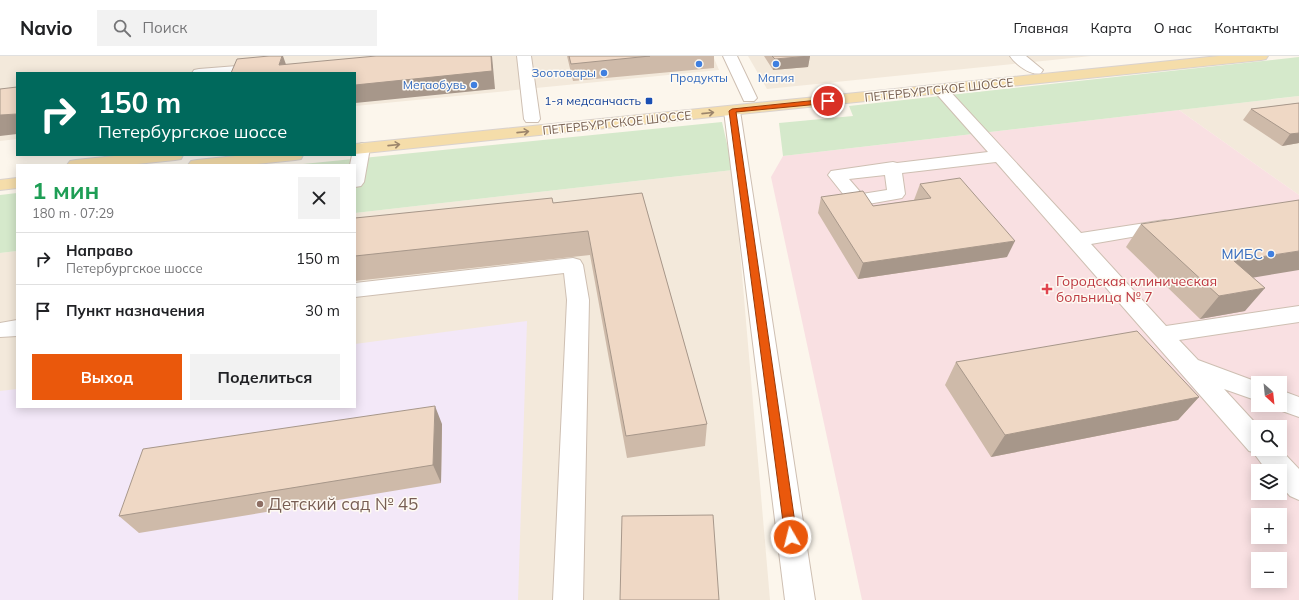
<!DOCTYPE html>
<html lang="ru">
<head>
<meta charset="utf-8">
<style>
	:root { --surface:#fff; --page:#f2f2f2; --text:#202124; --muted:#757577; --line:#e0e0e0; --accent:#ea580c }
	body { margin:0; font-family:Mulish,sans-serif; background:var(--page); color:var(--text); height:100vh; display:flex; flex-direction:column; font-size:15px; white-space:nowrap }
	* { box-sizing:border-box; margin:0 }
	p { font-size:13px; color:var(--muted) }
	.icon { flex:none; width:22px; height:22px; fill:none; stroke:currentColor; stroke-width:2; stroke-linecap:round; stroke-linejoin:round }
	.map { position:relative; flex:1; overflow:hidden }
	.sheet { position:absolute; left:16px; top:108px; width:340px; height:244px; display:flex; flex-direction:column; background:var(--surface); border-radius:0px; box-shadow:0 2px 10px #0003 }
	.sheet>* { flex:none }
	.hud { position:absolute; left:16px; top:16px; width:340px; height:84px; border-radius:0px; box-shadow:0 2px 10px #0003; background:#00695c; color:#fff; overflow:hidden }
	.needle { width:26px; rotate:153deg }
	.buttons { position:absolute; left:1251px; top:320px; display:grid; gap:8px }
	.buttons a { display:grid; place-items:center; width:36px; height:36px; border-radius:0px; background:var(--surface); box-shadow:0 2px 10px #0003; font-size:20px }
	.pin { position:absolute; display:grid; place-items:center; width:34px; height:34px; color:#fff; margin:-17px; border:2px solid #fff; border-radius:50%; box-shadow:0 1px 4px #0007 }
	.me { position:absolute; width:44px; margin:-22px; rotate:352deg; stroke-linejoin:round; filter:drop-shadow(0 0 3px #0008) }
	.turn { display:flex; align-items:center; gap:14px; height:84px; padding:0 16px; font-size:18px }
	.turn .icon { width:52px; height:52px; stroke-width:2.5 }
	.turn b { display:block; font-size:28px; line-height:34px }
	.round { display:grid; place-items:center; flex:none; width:42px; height:42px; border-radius:0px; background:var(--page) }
	.headline { display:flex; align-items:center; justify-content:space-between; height:68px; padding:0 16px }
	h1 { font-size:24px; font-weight:700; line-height:30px; color:#1e9e55 }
	.action { display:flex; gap:8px; margin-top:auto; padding:8px 16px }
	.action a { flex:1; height:46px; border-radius:0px; background:var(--accent); color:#fff; font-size:16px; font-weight:700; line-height:46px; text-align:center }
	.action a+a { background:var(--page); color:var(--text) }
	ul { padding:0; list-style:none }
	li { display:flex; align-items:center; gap:12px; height:52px; padding:0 16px; border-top:1px solid var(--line) }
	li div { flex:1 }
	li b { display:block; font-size:15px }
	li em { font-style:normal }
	header { display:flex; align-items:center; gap:24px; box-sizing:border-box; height:56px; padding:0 20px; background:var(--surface); border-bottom:1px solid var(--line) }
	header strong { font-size:19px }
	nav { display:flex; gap:22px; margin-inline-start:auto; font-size:14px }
	.search { width:280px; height:36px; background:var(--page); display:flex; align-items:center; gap:10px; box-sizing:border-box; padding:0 14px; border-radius:0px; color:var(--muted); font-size:15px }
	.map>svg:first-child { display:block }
</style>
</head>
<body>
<header>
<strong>Navio</strong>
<div class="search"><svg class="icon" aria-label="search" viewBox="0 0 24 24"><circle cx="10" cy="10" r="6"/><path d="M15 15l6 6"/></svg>Поиск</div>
<nav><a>Главная</a><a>Карта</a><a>О нас</a><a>Контакты</a></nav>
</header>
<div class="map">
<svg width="1299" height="544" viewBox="0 0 1299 544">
	<rect width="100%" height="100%" fill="#fcf6ec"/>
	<!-- residential -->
	<path fill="#f3e9db" d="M0 0H713L719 14 355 50V17H17V83L0 85Z
		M748 0H1091L767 33Z
		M1299 40V139L1179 54Z
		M733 114 770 544H0V197L17 195V351H355V157Z"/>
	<!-- education -->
	<path fill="#f3e8f8" d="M527 265 518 544H0V335L17 333V351H355V288Z"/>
	<!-- medical -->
	<path fill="#f9e0e2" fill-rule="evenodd" d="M1179 54 1299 139V544H862L771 121 783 100ZM1258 327H1280V349H1258ZM1258 371H1280V393H1258ZM1258 415H1280V437H1258ZM1258 459H1280V481H1258ZM1258 503H1280V525H1258Z"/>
	<!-- green -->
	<path fill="#d5e9cb" d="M1299 1V40L783 100 779 67 853 60 849 50Z
		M722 66 733 114 355 157V109H293Z
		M17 137V195L0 197V139Z"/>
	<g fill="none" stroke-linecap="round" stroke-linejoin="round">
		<!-- minor casing -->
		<g stroke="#cebfb2" stroke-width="2">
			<path id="minor" d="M517 0H531L540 63 538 66H526L524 63Z
				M723 0H737L757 42 754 45H744Z
				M1010 0H1026L1043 14 1041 17C1031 20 1016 9 1010 0Z
				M261 8 266 9 268 12 266 15 253 17H192L194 14 199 13Z
				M941 29 946 31 1081 177 1165 164 1172 166 1175 170 1172 174 1091 188 1166 270 1299 250V266L1179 284 1198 304 1260 327H1258V345L1224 333 1259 371 1258 393H1280L1299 413V444L1290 440 1280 429V415H1267L1253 396 1249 395 996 106 902 117 905 138 902 142 857 150 851 148 828 119 831 115 893 106 897 107 988 96 933 34 936 31ZM885 119 887 134 862 138 849 123Z
				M732 50 738 52 740 55 815 544H785L724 55 726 52Z
				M362 87 368 88 370 92 364 126 361 130 355 131V109H350L352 99H355V90Z
				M573 202 580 204 583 209 589 244 583 544H553L567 244 564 217 355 241V227Z
				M17 264V280L0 281V267Z
				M1280 334 1299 341V361L1271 351V349H1280Z"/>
		</g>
		<!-- major casing -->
		<g stroke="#d9d2ce" stroke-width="2">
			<path id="major" d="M1219 0H1268L1266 3 1261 4 355 98V88Z
				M124 99H183L181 103 175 104 127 109H67L70 105 76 104Z
				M245 99H303L301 103 295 104 247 109H188L191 105 197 104Z
				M17 122V132L0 134V124Z"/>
		</g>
		<!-- minor -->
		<use href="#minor" fill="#fff" fill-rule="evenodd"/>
		<!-- major -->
		<use href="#major" fill="#f5ddaa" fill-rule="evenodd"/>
	</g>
	<!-- wall -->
	<path fill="#cebaa9" d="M567 0H714V12L573 25Z
		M764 0H810L808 11 773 14Z
		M1299 47V87L1282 90 1243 64 1251 53Z
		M920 128 1007 201 858 223 818 157 821 141 873 150 914 144Z
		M642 137 707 368 705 390 627 402 590 199 355 225V162L553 147Z
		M1141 168 1245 255 1200 263 1126 191Z
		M956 306 1199 341 1178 364 991 401 945 329Z
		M442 368 441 427 139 477 119 460Z"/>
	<!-- shaded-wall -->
	<path fill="#a7978a" d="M282 0H283L289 17 279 9Z
		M492 0 495 33 355 47V29Z
		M810 0 808 11 773 14 775 3Z
		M17 58V78L0 80V59Z
		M1299 77V87L1282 90 1290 78Z
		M1015 185 1007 201 858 223 863 207Z
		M1299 195V214L1215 228 1234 205Z
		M1265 232 1245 255 1200 263 1219 240Z
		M1199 341 1178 364 991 401 1005 379Z
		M435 350 442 368 441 427 433 409Z"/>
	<!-- building -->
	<path fill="#efd8c5" stroke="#a7978a" d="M269 0H282L279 9 376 0H491L492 15 355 29V17H231L237 3Z
		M569 0H650L571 8Z
		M772 0H810L775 3Z
		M17 31V58L0 59V33Z
		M1299 47V77L1290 78 1251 53Z
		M960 122 1015 185 863 207 821 141 863 135 873 150 931 142 920 128Z
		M642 137 707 368 626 380 588 175 355 200V162L552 142 553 147Z
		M1299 144V195L1234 205 1265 232 1219 240 1141 168Z
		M1137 275 1199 341 1005 379 956 306Z
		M435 350 433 409 119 460 143 393Z
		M713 459 719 544H620L622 460Z"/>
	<!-- one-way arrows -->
	<defs><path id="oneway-shaft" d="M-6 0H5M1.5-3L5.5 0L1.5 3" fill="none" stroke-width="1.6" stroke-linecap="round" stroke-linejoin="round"/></defs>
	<g stroke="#9c856b">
		<use href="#oneway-shaft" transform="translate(708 57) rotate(-6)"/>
		<use href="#oneway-shaft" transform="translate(523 76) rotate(-6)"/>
		<use href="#oneway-shaft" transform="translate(394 89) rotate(-6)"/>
	</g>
	<!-- route -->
	<path fill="#ea580c" stroke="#983908" d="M828 43 831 45 830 47 736 56 797 481 795 485 791 486 787 485 785 481 729 55 732 53Z"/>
	<!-- markers -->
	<g fill="#3f7fe0" stroke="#fefaf3" stroke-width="1.5">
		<circle cx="699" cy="8" r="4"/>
		<circle cx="776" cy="8" r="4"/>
		<circle cx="604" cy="17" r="4"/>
		<circle cx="474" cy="29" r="4"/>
		<circle cx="1271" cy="198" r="4"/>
	</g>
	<rect fill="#1a4fb4" stroke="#fefaf3" stroke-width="1.5" x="645" y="41" width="8" height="8" rx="2"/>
	<path fill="#e0444e" stroke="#fefaf3" stroke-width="1.5" d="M1045 227h4v4h4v4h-4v4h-4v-4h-4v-4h4z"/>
	<circle fill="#8d6e63" stroke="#fefaf3" stroke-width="1.5" cx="260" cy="448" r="4"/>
	<g text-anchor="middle" stroke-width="3" stroke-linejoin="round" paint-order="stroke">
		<!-- far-shop labels -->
		<g font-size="12" fill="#366cbe" stroke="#fefaf3" text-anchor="end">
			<text x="596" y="21">Зоотовары</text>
			<text x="699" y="26" text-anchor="middle">Продукты</text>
			<text x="776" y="26" text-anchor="middle">Магия</text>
			<text x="466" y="33">Мегаобувь</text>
		</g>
		<!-- far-street labels -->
		<g font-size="12" fill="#765f50" stroke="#fefaf3">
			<text transform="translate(939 34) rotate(-6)" y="4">ПЕТЕРБУРГСКОЕ ШОССЕ</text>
			<text transform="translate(617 67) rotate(-6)" y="4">ПЕТЕРБУРГСКОЕ ШОССЕ</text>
		</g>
		<!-- far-transit labels -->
		<g font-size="12" fill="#164399" stroke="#fefaf3" text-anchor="end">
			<text x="641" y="49">1-я медсанчасть</text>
		</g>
		<!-- shop labels -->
		<g font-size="14" fill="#366cbe" stroke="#fefaf3" text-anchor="end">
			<text x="1263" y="203">МИБС</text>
		</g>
		<!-- health labels -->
		<g font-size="14" fill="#be3a42" stroke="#fefaf3" text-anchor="start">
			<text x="1056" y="230">Городская клиническая<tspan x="1056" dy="16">больница № 7</tspan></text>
		</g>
		<!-- near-education labels -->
		<g font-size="17" fill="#785e54" stroke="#fefaf3" text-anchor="start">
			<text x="268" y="454">Детский сад № 45</text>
		</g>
	</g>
</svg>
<div class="buttons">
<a><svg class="needle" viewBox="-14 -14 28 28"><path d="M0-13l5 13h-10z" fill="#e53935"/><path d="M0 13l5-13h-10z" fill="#757577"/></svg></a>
<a><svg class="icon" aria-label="search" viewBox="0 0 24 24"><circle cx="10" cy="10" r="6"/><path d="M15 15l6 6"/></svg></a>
<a><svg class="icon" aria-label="layers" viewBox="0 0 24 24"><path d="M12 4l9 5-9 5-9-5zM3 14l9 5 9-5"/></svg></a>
<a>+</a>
<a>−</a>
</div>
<div class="pin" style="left:828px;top:45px;background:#d93025"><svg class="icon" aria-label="arrive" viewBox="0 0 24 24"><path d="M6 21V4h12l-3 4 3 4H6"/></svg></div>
<svg class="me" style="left:791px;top:481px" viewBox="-20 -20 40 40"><circle r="17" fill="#ea580c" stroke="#fff" stroke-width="3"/><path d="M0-11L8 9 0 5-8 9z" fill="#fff"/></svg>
<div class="hud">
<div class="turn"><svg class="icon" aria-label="right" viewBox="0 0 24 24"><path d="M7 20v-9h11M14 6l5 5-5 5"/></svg><div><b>150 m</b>Петербургское шоссе</div></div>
</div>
<section class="sheet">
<div class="headline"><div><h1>1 мин</h1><p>180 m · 07:29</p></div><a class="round"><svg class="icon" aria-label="close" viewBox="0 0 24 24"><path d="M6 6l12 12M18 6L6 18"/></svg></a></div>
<ul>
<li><svg class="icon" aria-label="right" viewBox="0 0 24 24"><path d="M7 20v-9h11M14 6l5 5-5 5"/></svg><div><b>Направо</b><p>Петербургское шоссе</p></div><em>150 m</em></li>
<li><svg class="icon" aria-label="arrive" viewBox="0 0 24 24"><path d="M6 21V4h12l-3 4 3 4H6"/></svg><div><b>Пункт назначения</b></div><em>30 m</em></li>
</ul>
<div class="action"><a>Выход</a><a>Поделиться</a></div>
</section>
</div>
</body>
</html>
